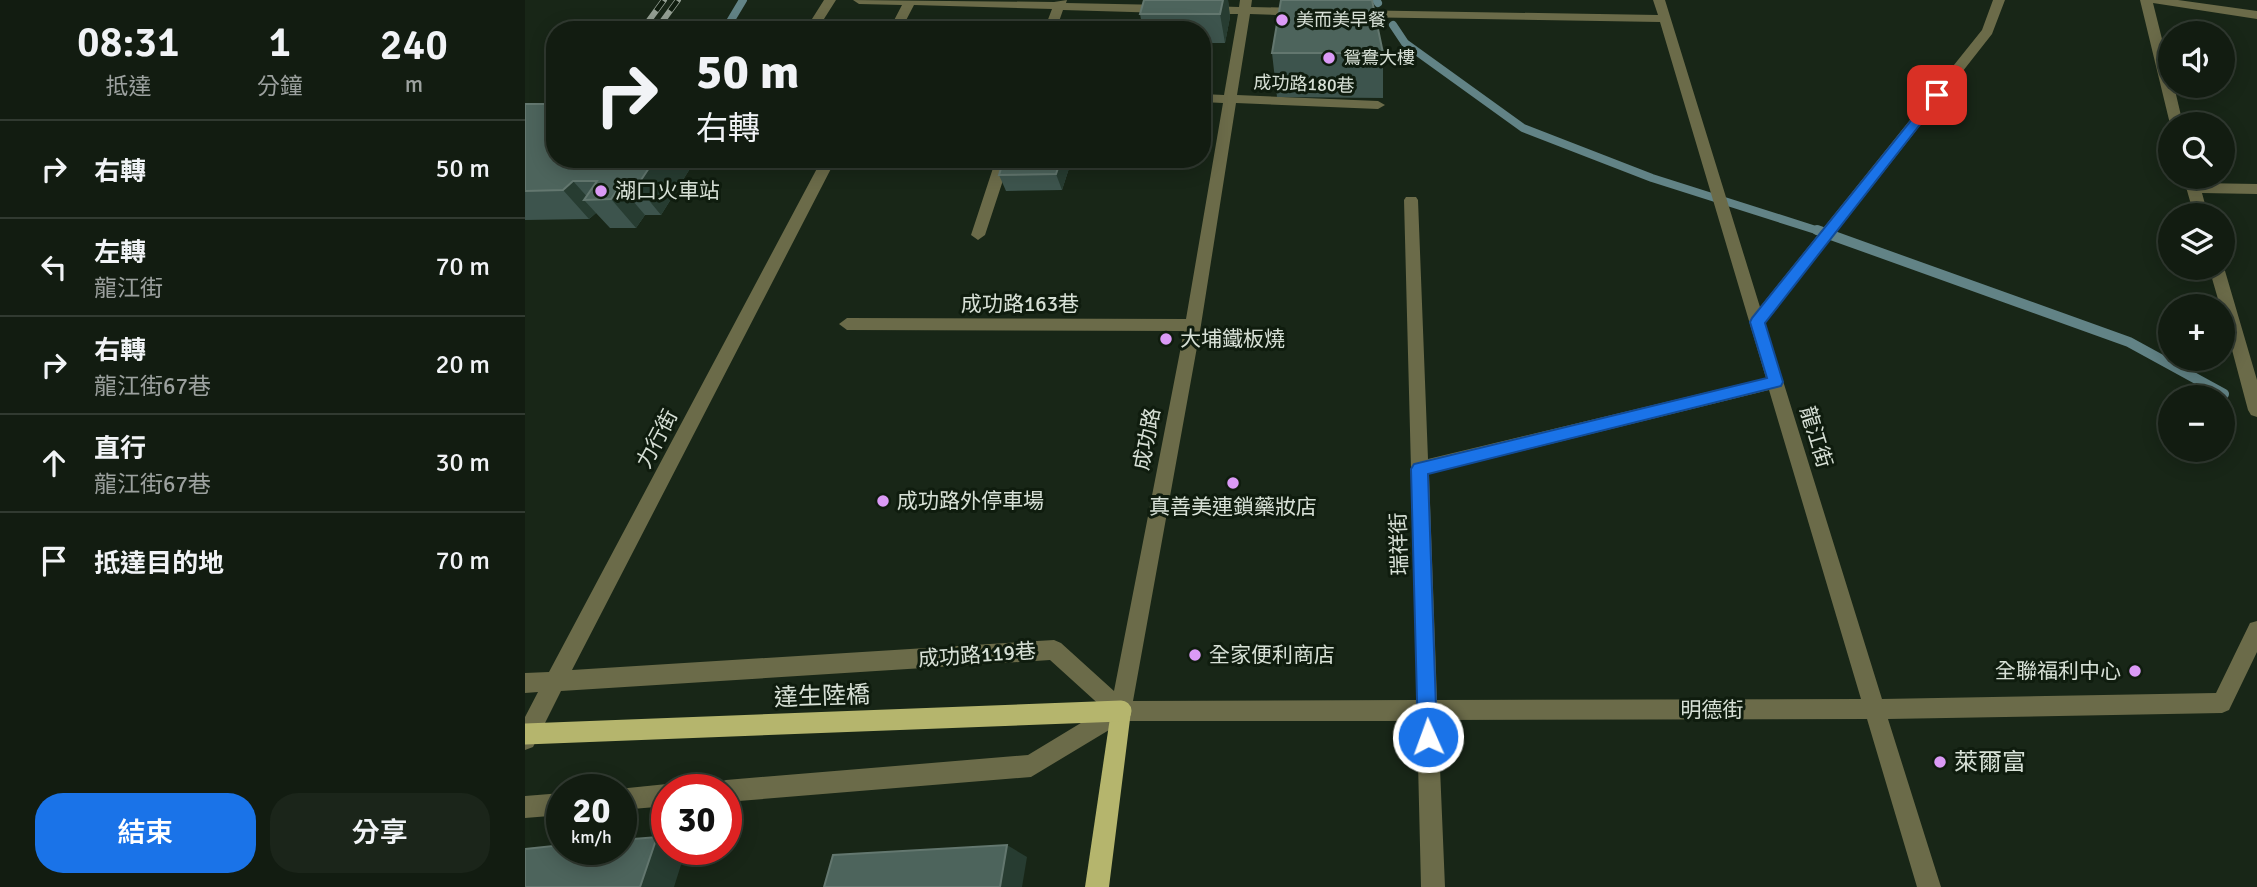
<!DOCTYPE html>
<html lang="zh-TW">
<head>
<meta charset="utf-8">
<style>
	:root { --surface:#121c11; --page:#1b251a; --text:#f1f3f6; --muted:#9ca19f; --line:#313a31; --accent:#1a73e8 }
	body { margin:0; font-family:Signika,"Noto Sans TC",sans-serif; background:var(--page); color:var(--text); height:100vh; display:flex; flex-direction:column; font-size:26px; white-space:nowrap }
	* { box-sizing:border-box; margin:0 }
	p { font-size:23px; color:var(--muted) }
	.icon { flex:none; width:38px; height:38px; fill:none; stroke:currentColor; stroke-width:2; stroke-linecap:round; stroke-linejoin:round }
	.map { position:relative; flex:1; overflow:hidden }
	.sheet { display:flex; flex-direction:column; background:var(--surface); width:525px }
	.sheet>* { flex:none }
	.banner { position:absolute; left:21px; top:21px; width:665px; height:147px; border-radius:28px; box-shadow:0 4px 18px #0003,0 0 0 2px var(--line); background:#121c11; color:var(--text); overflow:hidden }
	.controls { position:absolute; left:1633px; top:21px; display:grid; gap:14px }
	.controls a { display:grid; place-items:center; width:77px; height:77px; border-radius:50%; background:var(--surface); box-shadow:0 4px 18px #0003,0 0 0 2px var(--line); font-size:35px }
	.speed { position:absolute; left:21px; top:774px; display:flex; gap:14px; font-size:35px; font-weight:700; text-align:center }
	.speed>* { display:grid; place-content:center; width:91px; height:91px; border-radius:50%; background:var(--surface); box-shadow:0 4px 18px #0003,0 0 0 2px var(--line); line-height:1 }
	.speed small { font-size:18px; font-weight:400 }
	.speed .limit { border:10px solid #d22; background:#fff; color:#111 }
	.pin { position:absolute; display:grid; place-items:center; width:60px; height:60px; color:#fff; margin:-30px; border-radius:14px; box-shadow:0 4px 10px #0006 }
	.me { position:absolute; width:77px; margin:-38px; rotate:358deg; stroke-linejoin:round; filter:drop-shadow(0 0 5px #0008) }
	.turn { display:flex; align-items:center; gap:24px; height:147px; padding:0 35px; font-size:32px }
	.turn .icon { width:91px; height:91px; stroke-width:2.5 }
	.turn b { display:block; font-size:49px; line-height:60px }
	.eta { display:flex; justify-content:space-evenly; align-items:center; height:119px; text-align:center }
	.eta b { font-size:42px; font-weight:600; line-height:49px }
	.action { display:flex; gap:14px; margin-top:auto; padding:14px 35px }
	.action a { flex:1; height:80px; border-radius:28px; background:var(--accent); color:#fff; font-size:28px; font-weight:600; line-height:80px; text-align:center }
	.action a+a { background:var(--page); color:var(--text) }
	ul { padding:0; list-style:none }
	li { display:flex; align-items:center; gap:21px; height:98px; padding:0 35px; border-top:2px solid var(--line) }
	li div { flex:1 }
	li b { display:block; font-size:26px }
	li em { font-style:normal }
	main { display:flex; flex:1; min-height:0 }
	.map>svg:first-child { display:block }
</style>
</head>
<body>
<main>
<section class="sheet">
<div class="eta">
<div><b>08:31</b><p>抵達</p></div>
<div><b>1</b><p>分鐘</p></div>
<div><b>240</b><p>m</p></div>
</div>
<ul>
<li><svg class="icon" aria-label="right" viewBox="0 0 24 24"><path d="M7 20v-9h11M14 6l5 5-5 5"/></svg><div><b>右轉</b></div><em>50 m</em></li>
<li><svg class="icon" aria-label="left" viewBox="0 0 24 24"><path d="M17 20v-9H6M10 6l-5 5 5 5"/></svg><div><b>左轉</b><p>龍江街</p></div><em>70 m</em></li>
<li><svg class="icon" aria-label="right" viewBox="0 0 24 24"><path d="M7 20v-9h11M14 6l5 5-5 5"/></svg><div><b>右轉</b><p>龍江街67巷</p></div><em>20 m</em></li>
<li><svg class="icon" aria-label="ahead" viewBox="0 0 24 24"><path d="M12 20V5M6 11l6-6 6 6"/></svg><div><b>直行</b><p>龍江街67巷</p></div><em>30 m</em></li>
<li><svg class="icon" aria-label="arrive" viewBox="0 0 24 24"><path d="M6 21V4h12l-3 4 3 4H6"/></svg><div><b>抵達目的地</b></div><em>70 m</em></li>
</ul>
<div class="action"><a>結束</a><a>分享</a></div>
</section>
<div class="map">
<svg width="1732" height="887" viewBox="0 0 1732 887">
	<rect width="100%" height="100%" fill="#182617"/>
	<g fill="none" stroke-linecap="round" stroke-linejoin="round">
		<!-- stream-far1 -->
		<path stroke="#628386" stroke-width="8" d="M851 0 853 3
			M868 25 880 43 998 128 1127 178 1297 232
			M200 30 218 0"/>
		<!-- stream -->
		<path stroke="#628386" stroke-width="10" d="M1292 230 1604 342 1699 394"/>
		<!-- minor -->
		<path fill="#6b6b49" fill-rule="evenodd" d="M299 0H311L292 30H280Z
			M328 0 529 2 542 0 541 3 640 5 646 9 640 13 538 10 531 30H519L527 9 389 5 376 30H364L377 5 334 4Z
			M715 0H727L726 7 777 8 783 12 777 16 725 14 712 95 853 101 860 105 853 109 711 103 676 325 608 701 892 700 879 200 881 197H891L893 200 903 459 1241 378 1135 22 826 17 820 13 822 10 1133 15 1128 0H1140L1235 307 1457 30 1468 0H1480L1467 34 1240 323 1357 699 1691 693 1725 623 1732 621V652L1704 710 1697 713 1363 719 1416 887H1392L1342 719 913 720 920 887H896L892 721H599L506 777 201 802V789H191L193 783 201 780 503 755 579 709 525 660 36 691 8 747 0 750V717L13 692 0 693V673L24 672 297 159H311L47 670 529 640 536 643 589 691 659 331 322 330 314 324 322 318 661 319 698 103 677 102V94L699 95 713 14H682L676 10 682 6 714 7ZM1244 390 1336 699 912 700 904 474Z
			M1615 0H1653L1732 11V19L1628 3 1645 71V86H1649L1658 124H1645Z
			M471 159H485L460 235 453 240 446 235Z
			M1661 177H1671L1674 183 1732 184V194L1677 193 1683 215H1669L1659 180Z
			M1698 264 1732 380V417L1726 415 1723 410 1698 316V306H1695L1684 268H1698Z
			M142 784 151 789H142V806L96 810V789H93Z
			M37 793V815L0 818V796Z"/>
		<!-- major -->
		<path fill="#b5b56d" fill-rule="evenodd" d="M596 701 603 704 606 711 584 887H560L586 711 589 704Z"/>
		<!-- rail casing -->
		<g stroke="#949f93" stroke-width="6">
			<path id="rail" d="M117 30 139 0
				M131 30 153 0"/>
		</g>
		<!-- rail -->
		<use href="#rail" stroke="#0f1c0e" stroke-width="4.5" stroke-dasharray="12" stroke-linecap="butt"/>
		<!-- major-bridge -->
		<path stroke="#b5b56d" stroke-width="21" d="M0 734 596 711"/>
	</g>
	<!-- wall -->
	<path fill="#3d544d" d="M619 0H703L705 17 700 43H677V30H618L615 14Z
		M747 53H858V98L752 97Z
		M0 104 171 159 136 215H120L111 228H85L71 213 64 219 0 220Z
		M381 159H462L461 163 384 165Z
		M547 159 537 190 481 191 474 175Z"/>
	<!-- shaded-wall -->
	<path fill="#273c31" d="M698 0H703L705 17 700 43 695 14Z
		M130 159H171L136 215 112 186Z
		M536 159H547L537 190 531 174Z
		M48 181 65 200H59L71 213 64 219 38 190Z
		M95 186 120 215 111 228 86 199Z
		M132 837 142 840V849H161L149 887H115Z
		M482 845 502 857 497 887H475Z"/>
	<!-- building -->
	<path fill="#4d645c" stroke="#63776f" stroke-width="2" d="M619 0H698L695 14H615Z
		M756 0H847L858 53H747Z
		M0 104H30V159H130L112 186H95L86 199 59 200 72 181H48L38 190 0 191Z
		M479 159H536L531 174 474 175Z
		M132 837 115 887H0V849L37 845V849H96V840Z
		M482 845 475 887H299L308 855Z"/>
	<!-- route -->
	<path fill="#1a73e8" stroke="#114b97" stroke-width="2" d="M1408 93 1418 95 1240 323 1258 382 1256 386 903 474 912 737 910 744 903 746 896 744 893 737 886 469 889 464 1242 378 1225 322 1227 318Z"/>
	<!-- markers -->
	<g fill="#db9af6" stroke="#0f1c0e" stroke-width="2.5">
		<circle cx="757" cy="20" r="7"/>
		<circle cx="804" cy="58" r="7"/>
		<circle cx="76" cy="191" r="7"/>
		<circle cx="641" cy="339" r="7"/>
		<circle cx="708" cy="483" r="7"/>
		<circle cx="358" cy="501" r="7"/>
		<circle cx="670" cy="655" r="7"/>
		<circle cx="1610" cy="671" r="7"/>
		<circle cx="1415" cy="762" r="7"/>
	</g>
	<g text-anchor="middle" stroke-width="6" stroke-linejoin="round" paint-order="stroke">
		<!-- far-poi labels -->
		<g font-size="18" fill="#d7e0d6" stroke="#0f1c0e" text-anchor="start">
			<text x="771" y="26">美而美早餐</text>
			<text x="818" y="64">鴛鴦大樓</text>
		</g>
		<!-- far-street labels -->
		<g font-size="18" fill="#d7e0d6" stroke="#0f1c0e">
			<text transform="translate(779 84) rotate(2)" y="6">成功路180巷</text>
		</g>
		<!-- poi labels -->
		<g font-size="21" fill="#d7e0d6" stroke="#0f1c0e" text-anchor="start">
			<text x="90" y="198">湖口火車站</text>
			<text x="655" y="346">大埔鐵板燒</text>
			<text x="372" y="508">成功路外停車場</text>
			<text x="708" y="514" text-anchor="middle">真善美連鎖藥妝店</text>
			<text x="684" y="662">全家便利商店</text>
			<text x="1596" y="678" text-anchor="end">全聯福利中心</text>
		</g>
		<!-- street labels -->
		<g font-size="21" fill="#d7e0d6" stroke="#0f1c0e">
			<text x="495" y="311">成功路163巷</text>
			<text transform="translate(1291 437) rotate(73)" y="7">龍江街</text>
			<text transform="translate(132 439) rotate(-62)" y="7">力行街</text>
			<text transform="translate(622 439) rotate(-79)" y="7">成功路</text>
			<text transform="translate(874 544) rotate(-92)" y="7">瑞祥街</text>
			<text transform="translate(452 655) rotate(-4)" y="7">成功路119巷</text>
			<text x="1187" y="717">明德街</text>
		</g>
		<!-- near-street labels -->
		<g font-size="24" fill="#d7e0d6" stroke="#0f1c0e">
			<text transform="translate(297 696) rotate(-2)" y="8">達生陸橋</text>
		</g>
		<!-- near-poi labels -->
		<g font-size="24" fill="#d7e0d6" stroke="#0f1c0e" text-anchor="start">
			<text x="1429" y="770">萊爾富</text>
		</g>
	</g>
</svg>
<div class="controls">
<a><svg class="icon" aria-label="sound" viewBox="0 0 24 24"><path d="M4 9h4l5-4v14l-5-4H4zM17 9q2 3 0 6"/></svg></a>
<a><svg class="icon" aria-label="search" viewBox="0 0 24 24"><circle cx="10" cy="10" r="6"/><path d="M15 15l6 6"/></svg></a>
<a><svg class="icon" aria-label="layers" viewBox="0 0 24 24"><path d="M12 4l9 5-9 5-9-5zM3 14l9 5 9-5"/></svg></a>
<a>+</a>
<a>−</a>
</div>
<div class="speed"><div>20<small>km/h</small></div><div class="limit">30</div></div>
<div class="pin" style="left:1412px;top:95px;background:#d93025"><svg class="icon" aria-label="arrive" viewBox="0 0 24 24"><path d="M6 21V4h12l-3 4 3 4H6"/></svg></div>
<svg class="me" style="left:903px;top:737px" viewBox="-20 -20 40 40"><circle r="17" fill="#1a73e8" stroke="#fff" stroke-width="3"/><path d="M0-11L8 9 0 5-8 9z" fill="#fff"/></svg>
<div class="banner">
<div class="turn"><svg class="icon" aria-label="right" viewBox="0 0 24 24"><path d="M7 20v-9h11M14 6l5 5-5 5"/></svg><div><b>50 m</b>右轉</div></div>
</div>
</div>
</main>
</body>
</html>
